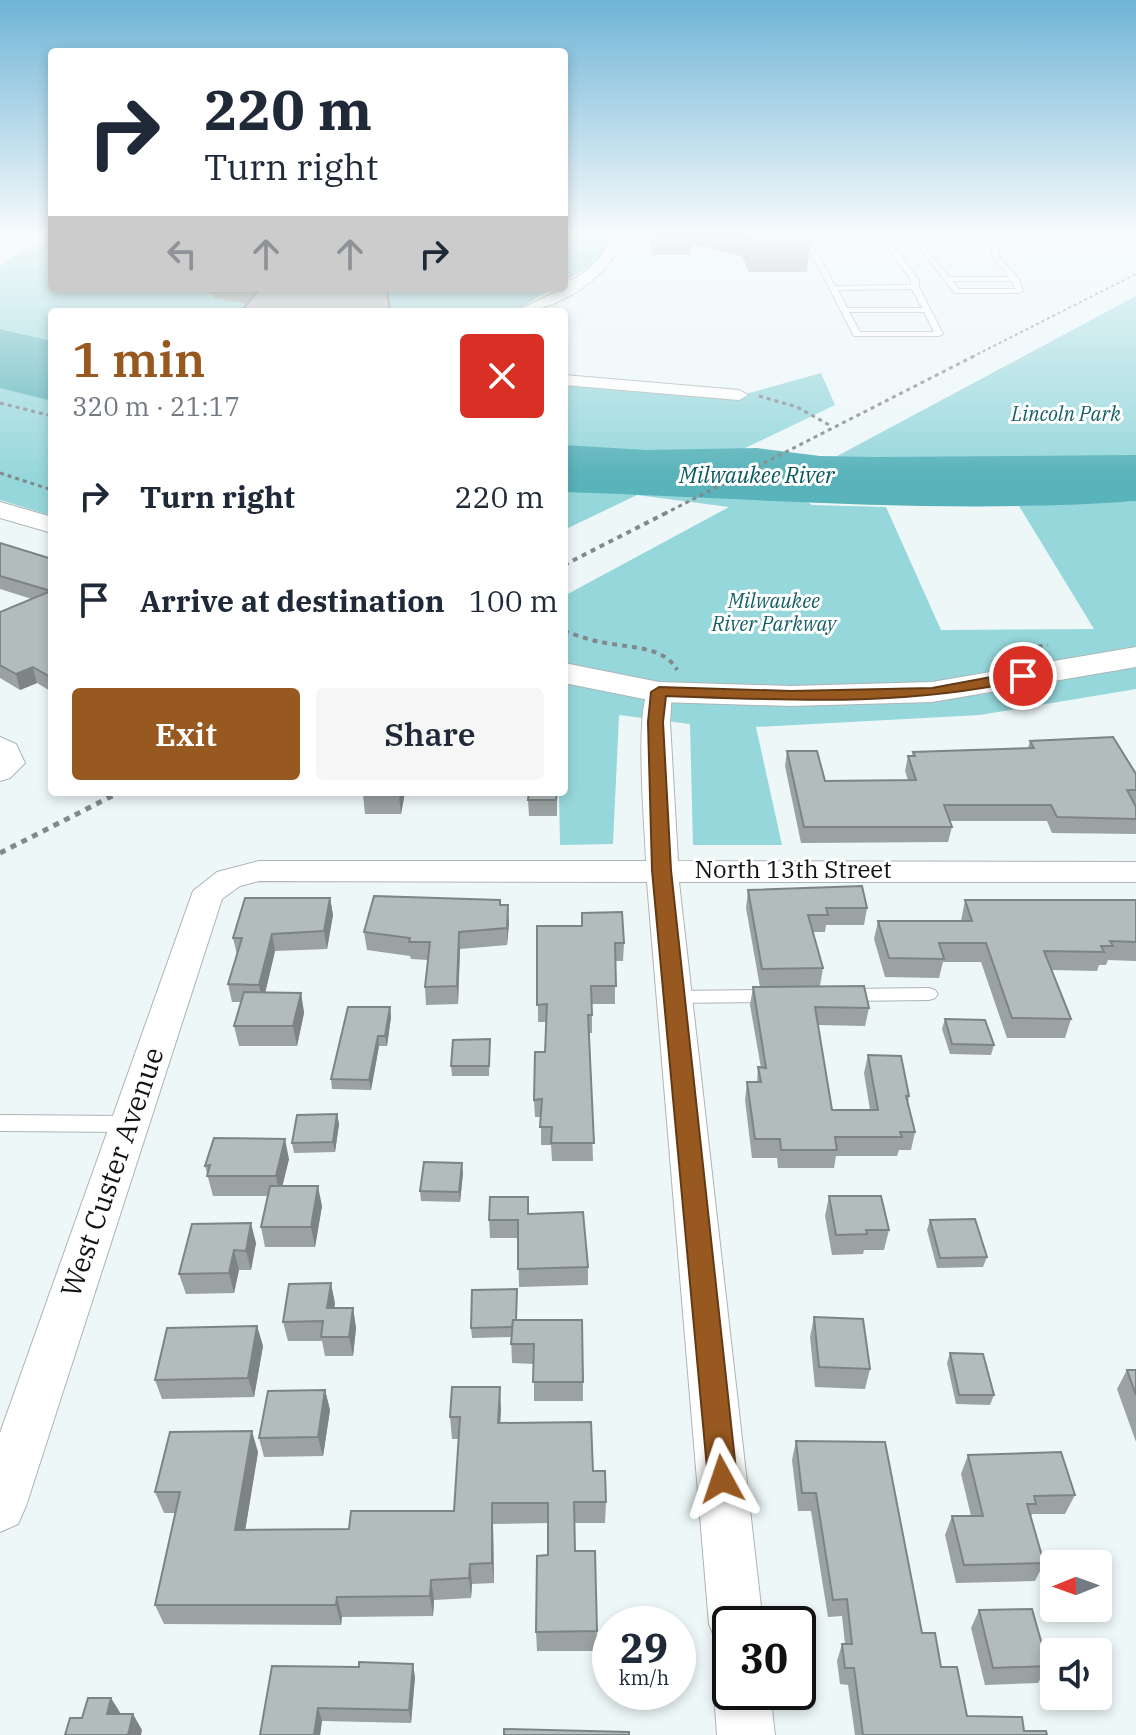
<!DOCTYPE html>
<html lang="en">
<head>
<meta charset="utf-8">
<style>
	:root { --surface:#fff; --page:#f6f6f7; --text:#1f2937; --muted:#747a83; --accent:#985920 }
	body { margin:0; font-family:"IBM Plex Serif",serif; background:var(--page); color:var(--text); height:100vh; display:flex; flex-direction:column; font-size:30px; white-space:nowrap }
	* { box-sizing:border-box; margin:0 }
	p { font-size:26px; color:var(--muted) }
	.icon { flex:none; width:44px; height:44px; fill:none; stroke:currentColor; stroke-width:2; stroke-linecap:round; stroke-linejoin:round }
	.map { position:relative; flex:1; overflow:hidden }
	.side { position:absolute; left:48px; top:308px; width:520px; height:488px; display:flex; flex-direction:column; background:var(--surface); border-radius:8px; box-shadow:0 4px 12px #0003 }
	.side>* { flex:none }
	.banner { position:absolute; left:48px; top:48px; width:520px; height:244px; border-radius:8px; box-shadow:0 4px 12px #0003; background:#fff; color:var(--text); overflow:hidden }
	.needle { width:52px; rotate:269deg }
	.tools { position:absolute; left:1040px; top:1550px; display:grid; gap:16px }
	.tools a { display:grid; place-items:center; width:72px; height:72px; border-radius:8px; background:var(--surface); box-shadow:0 4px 12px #0003; font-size:40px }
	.speed { position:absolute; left:592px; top:1606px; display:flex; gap:16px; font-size:40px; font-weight:700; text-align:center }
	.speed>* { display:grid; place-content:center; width:104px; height:104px; border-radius:50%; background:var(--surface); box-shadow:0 4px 12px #0003; line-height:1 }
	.speed small { font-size:20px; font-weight:400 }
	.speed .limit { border:4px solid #111; border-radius:12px; background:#fff; color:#111 }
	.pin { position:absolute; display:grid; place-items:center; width:68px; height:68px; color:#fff; margin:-34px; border:4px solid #fff; border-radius:50%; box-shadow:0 2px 8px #0007 }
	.me { position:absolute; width:88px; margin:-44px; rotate:355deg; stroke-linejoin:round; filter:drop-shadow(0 0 6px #0008) }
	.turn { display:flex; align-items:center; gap:28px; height:168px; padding:0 24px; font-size:36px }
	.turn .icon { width:104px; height:104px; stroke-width:2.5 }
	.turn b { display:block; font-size:56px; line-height:68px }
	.lanes { display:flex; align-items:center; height:76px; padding:0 24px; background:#0003; justify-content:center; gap:40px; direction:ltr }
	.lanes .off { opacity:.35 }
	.round { display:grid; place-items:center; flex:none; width:84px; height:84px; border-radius:8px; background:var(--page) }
	.overview { display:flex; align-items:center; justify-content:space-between; height:136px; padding:0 24px }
	h1 { font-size:48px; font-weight:600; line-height:60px; color:var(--accent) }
	.action { display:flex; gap:16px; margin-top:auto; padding:16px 24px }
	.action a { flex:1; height:92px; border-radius:8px; background:var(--accent); color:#fff; font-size:32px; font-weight:600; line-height:92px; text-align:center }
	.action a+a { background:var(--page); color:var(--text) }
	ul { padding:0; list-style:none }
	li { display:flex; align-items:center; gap:24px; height:104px; padding:0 24px }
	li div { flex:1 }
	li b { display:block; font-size:30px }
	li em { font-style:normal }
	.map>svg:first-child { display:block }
</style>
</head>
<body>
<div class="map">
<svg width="1136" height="1735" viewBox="0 0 1136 1735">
	<rect width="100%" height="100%" fill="#edf7f8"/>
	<!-- green -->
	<path fill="#96d7dc" d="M564 234H611C606 260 586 269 564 281Z
		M52 243V288H553L514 312H52V341L0 329V266L31 246Z
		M1136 296V483L826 462Z
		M821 373 835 405 737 452 812 505 886 507 941 630 1094 629 1019 506 1136 501V689L980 715 756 727 782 845H693L690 724 619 715 613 844 560 845 559 792H564V596L729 507 637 495 564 530V383L735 397Z
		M0 387 52 400V516L0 500Z"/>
	<!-- water -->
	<path fill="#59b3ba" d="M0 329 52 341V401L0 388Z
		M564 445 646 450 757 448 820 456 875 457 1136 455V501C945 515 755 498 564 492Z"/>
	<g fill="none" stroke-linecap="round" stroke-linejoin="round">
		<!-- service casing -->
		<g stroke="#acb5b6" stroke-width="2">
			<path id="service" d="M794 234H800L804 239H882L879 234H885L919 280V287L943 334 939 336H854L810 251 799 242ZM807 243H885L911 280V285L835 286 816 250ZM912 289 922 308H847L838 290ZM849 312H924L934 332H860Z
				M915 241H996L999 257 1019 279 1023 291 1019 293H954ZM922 244H991L993 257 1009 277H949ZM953 281H1012L1015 289H959Z
				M564 279 581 282 564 283Z
				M929 988 935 990 938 994 935 998 929 1000 846 1001 840 999 837 995 840 991 846 989Z
				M771 990 777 992 780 996 777 1000 771 1002 672 1003 666 1001 663 997 666 993 672 991Z
				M0 1115 127 1116 134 1119 137 1124 134 1129 127 1132 0 1131Z"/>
		</g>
		<!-- minor casing -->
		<g stroke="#acb5b6" stroke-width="2">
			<path id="minor" d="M613 234H626C612 276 558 312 514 312L564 288V285C587 272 604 259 613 234Z
				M52 236V244L35 245 28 241 35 237Z
				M564 375 739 390 748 395 739 400 564 385Z
				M659 684 668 686 672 692 670 722 678 861 1136 862V882H679L763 1624H730V1649L717 1643 709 1624 647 882 259 881 240 886 222 899 26 1506 18 1524 0 1532V1433L193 891 217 872 259 861H646C645 828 634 709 650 686Z
				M0 737 16 744 25 763 10 778 0 781Z
				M730 1669V1692H770L775 1735H717L714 1692 722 1672Z"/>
		</g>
		<!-- tertiary casing -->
		<g stroke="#acb5b6" stroke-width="2">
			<path id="tertiary" d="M0 502 52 517V533L0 518Z
				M1136 647V667L932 702 791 706 659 702 564 683V663L659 682 791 686 932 682Z"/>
		</g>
		<!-- path-far3 -->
		<path stroke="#82898a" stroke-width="2" stroke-dasharray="3 3" stroke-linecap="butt" d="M972 357 1136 274"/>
		<!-- path-far2 -->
		<path stroke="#82898a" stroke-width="3" stroke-dasharray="4 4" stroke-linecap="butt" d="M759 396 797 407 831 426
			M0 403 52 416
			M0 473 52 490
			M664 514 976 355"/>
		<!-- path-far1 -->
		<path stroke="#82898a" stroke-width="4" stroke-dasharray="5 5" stroke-linecap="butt" d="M564 565 668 512
			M564 631C576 635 589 640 601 642 626 648 664 645 677 670
			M1018 650 1048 645"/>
		<!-- path -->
		<path stroke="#82898a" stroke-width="5" stroke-dasharray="6 6" stroke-linecap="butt" d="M0 853 120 792"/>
		<!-- service -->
		<use href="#service" fill="#fff" fill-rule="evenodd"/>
		<!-- minor -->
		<use href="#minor" fill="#fff" fill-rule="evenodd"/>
		<!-- tertiary -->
		<use href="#tertiary" fill="#fff" fill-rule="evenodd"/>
	</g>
	<!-- wall -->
	<path fill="#9aa2a3" d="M649 234H805L810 242 807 272H749L742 256 691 244 690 255H653Z
		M899 234H966V237H901Z
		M207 288H387L247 304 214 298 213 294 208 293Z
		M0 543 52 559V692L37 683 20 690 0 678V612L32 599 0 589Z
		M1030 741 1136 774V834L1052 833 1047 821H950L952 827 948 842 801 843 785 766 787 751 825 781 908 780 905 771 908 756H912L913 752 1028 748Z
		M405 792 401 814H365L363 795Z
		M557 792V816H529L528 800Z
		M748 890 867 908 864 925H826L825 932H813L823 968 820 986 869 1008 865 1026 818 1025 832 1110H870L864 1073 868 1055 909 1096 908 1103 915 1132 911 1150H899L897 1156H836L834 1168H778L777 1158H752L745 1100 747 1082H757L758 1067 761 1068 750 1005 753 987H760L746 908Z
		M330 898 333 915 327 949 275 951 265 993H301L304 1013 297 1046H239L234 1026 241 1002H232L228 984 237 955 233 938Z
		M965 900H1136V961L1108 960 1106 965H1099L1097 971 1052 970 1071 1019 1065 1038H1007L981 962H943L939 978 885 977 874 939 878 921H961Z
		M500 905 509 923 507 945 460 949 458 1004 426 1005 425 987 428 960 411 959 410 956 367 950 364 932Z
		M537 926 624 943 623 961H615V1004H592V1033H589L593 1161H552L551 1145H541V1117H535L534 1100 545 1052 546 1022H538Z
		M390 1007 391 1017 387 1046H379L371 1090 332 1089 331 1079Z
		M945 1019 994 1045 991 1055 950 1054 942 1029Z
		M490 1039 489 1076H452L451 1066Z
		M337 1114 339 1124 335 1152 294 1153 292 1143Z
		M289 1159 282 1186 322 1206 315 1247H265L261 1227 268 1196H213L205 1166Z
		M463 1173 460 1202 421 1201 420 1191Z
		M829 1196 889 1230 884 1250H864L863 1254 832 1255 825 1216Z
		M529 1214 588 1267V1285L519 1287 518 1238H490L489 1220Z
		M930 1220 987 1257 983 1267 937 1268 927 1230Z
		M192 1224 256 1243 251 1270H239L234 1293 186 1294 179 1274Z
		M335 1303 334 1308H353L356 1328 353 1356H325L322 1341H288L283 1322Z
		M814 1317 870 1369 865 1389 815 1387 810 1337Z
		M517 1320 583 1382V1401H534V1364L512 1363 511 1337 472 1338 471 1328Z
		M257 1326 263 1346 254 1397 162 1399 155 1380Z
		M950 1353 994 1395 990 1405 956 1404 947 1363Z
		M1127 1370H1136V1442L1117 1389Z
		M325 1390 330 1410 323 1456 264 1457 259 1438Z
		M501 1409 500 1423 593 1471 606 1502 605 1523H574L575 1551 597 1631 596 1651H537L536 1632 548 1555V1523L493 1524 494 1583 472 1584 471 1598 434 1600 433 1616 342 1617 341 1625 164 1624 155 1605 175 1513H164L155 1492 258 1452 245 1530 349 1529 454 1511 459 1439H452L450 1417Z
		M796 1441 922 1633 967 1716 1047 1735H855L848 1685 840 1684 837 1661 842 1644H845L842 1616 828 1617 811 1511H798L792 1460Z
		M968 1455 1075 1495 1065 1514H1032L1031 1517 1044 1563 1035 1581 956 1583 945 1535 952 1516H971L961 1474Z
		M979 1610 1048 1666 1038 1683 985 1685 971 1628Z
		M272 1666 415 1677 411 1723 322 1721 320 1735H260Z"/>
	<!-- shaded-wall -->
	<path fill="#7d8484" d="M33 667 37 683 20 690 16 674Z
		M400 792H405L401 814 399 795Z
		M330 898 333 915 327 949 324 931Z
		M508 905 509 923 507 945V928Z
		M459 932 460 949 458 1004 457 986Z
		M272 934 275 951 263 1002 259 985Z
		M301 993 304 1013 297 1046 293 1026Z
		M390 1007 391 1017 387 1046 385 1036Z
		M378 1036 379 1046 371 1090 369 1080Z
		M337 1114 339 1124 335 1152 333 1142Z
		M285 1139 289 1159 280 1196 276 1176Z
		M462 1163 463 1173 460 1202 459 1192Z
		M318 1186 322 1206 315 1247 311 1227Z
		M251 1223 256 1243 251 1270 246 1251Z
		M234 1250 239 1270 234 1293 229 1273Z
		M331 1283 335 1303 331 1328 327 1308Z
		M353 1308 356 1328 353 1356 349 1337Z
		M257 1326 263 1346 254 1397 248 1378Z
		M500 1387 501 1409 499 1445 498 1423Z
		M325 1390 330 1410 323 1456 318 1437Z
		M252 1431 258 1452 242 1550 235 1530Z
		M492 1503 493 1524 494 1583 492 1563Z
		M470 1564 472 1584 471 1598 469 1578Z
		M431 1580 434 1600 433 1616 430 1596Z
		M337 1597 342 1617 341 1625 336 1605Z
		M413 1664 415 1677 411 1723 409 1710Z
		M111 1698 121 1714H107Z
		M318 1708 322 1721 320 1735H314Z
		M133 1714 142 1730 141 1735H128Z"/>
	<!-- building -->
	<path fill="#b3bcbd" stroke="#7d8484" stroke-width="2" d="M747 234H805L810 242H751Z
		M239 288H387L390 312H240L258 291Z
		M0 543 52 559V678L33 667 16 674 0 665V612L51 591 0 576Z
		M1113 737 1136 774V790H1127L1136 807V819L1057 817 1051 805H944L952 827H804L787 751H817L825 781 916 780 908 756H915L913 752 1034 748 1030 741Z
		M363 792H400L399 795H363Z
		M529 792H557L556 800H528Z
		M862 886 867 908H826L828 915H808L823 968 762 969 748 890Z
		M374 896 500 900V905H508L507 928 459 932 457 986 425 987 430 942H409L410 938 364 932Z
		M245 898H330L324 931 272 934 259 985 228 984 242 938H233Z
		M965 900H1136V942L1110 941 1113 946H1101L1104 952 1044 951 1071 1019 1012 1018 986 943H939L944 959 889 958 878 921H972Z
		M622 912 624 943H615L616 986H591L592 1015H588L594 1143H551L552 1127H540L542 1099 534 1100 535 1052H545L547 1004 537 1005V926H582V913Z
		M864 986 869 1008 815 1007 832 1110H878L868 1055 901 1056 909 1096H906L915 1132H900L902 1137H835L837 1150H781L780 1139H755L747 1082H761L758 1067 766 1068 753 987Z
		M244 992 301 993 293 1026H234Z
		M348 1007H390L385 1036H378L369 1080 331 1079Z
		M945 1019 985 1020 994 1045 952 1044Z
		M490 1039 489 1066H451L453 1040Z
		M337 1114 333 1142 292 1143 297 1115Z
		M214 1138 285 1139 276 1176H207L210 1165 205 1166Z
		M424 1162 462 1163 459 1192 420 1191Z
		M270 1186H318L311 1227H261Z
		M829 1196H881L889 1230H866L867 1234 836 1235Z
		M490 1197H528V1214L583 1212 588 1267 518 1269V1220H489Z
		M975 1219 987 1257 940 1258 930 1220Z
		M251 1223 246 1251 234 1250 229 1273 179 1274 192 1224Z
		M331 1283 327 1308H353L349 1337H321L323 1321 283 1322 289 1284Z
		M517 1289 516 1320H513L512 1327 471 1328 472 1290Z
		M814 1317 863 1319 870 1369 819 1367Z
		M513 1320H582L583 1382H533L534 1344H511Z
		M257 1326 248 1378 155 1380 167 1328Z
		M950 1353 983 1354 994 1395H959Z
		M1127 1370H1136V1395Z
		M452 1387H500L498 1423 591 1422 593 1471H605L606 1502H574L575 1551H595L597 1631 536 1632 537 1556 548 1555V1503H492V1563L470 1564 469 1578 431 1580 430 1596 337 1597 336 1605H155L180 1492H155L170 1432 252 1431 235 1530 349 1529 351 1511H454L460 1417H450Z
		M325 1390 318 1437 259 1438 268 1391Z
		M796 1441 885 1442 922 1633H935L941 1667H957L967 1716 1022 1717 1024 1731H1046L1047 1735H863L854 1668H845L842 1644H852L847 1599 833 1600 816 1493H802Z
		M1061 1452 1075 1495 1034 1496 1036 1504H1027L1044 1563 964 1565 952 1516H983L968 1455Z
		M1032 1609 1048 1666 993 1668 979 1610Z
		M359 1662 413 1664 409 1710 318 1708 314 1735H260L272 1666 359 1667Z
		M88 1698H111L107 1714H133L128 1735H65L70 1718H82Z
		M504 1729 629 1732V1735H504Z"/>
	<!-- sky -->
	<linearGradient id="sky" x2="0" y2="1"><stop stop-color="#6fb4d6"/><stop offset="0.49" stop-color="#f7fbfc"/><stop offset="1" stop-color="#f7fbfc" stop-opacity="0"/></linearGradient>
	<rect width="1136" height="477" fill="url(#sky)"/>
	<!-- route -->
	<path fill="#985920" stroke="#633a15" stroke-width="2" d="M1023 671 1028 672V679C909 707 787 700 666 696L663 722 671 870 737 1479 733 1489 722 1493 712 1489 708 1479 652 870 648 722 651 692 659 687 791 691 932 688Z"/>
	<g text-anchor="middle" stroke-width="6" stroke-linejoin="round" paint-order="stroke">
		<!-- far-park labels -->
		<g font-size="20" font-style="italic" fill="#135f65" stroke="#fff">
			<text x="1066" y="421">Lincoln Park</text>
			<text x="774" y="608">Milwaukee<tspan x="774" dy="23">River Parkway</tspan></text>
		</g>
		<!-- far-water labels -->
		<g font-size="22" font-style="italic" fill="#07585e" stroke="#fff">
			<text x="757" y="483">Milwaukee River</text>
		</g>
		<!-- street labels -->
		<g font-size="24" fill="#121515" stroke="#fff">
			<text x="793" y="878">North 13th Street</text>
		</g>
		<!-- near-street labels -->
		<g font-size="28" fill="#121515" stroke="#fff">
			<text transform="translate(112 1172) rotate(-71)" y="10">West Custer Avenue</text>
		</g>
	</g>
</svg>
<div class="tools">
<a><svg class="needle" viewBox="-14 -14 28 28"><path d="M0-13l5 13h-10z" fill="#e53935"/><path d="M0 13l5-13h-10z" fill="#747a83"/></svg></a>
<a><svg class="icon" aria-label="sound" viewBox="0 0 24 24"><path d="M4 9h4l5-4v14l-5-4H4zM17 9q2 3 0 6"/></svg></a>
</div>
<div class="speed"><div>29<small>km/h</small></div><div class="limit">30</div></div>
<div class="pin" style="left:1023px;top:676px;background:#d93025"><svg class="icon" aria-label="arrive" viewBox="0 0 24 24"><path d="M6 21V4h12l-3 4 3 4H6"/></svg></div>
<svg class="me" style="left:722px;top:1479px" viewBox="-20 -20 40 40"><path d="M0-17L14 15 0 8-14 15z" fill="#985920" stroke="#fff" stroke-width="4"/></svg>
<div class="banner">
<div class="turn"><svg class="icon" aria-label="right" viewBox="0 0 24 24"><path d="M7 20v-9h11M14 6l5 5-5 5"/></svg><div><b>220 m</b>Turn right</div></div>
<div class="lanes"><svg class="icon off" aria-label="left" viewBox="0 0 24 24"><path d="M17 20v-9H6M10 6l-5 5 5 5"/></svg><svg class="icon off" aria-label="ahead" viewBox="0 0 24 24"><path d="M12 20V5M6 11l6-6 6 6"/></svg><svg class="icon off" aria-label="ahead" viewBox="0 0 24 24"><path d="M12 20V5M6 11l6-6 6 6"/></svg><svg class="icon" aria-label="right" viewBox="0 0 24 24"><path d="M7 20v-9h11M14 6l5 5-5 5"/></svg></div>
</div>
<section class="side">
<div class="overview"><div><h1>1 min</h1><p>320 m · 21:17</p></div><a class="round" style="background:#d93025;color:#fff"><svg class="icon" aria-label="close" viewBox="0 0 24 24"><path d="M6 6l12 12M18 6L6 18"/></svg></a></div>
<ul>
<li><svg class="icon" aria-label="right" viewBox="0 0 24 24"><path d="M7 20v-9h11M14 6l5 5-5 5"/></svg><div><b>Turn right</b></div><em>220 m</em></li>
<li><svg class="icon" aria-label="arrive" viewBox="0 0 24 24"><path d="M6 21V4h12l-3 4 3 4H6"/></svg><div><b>Arrive at destination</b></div><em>100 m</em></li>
</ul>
<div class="action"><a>Exit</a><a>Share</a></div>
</section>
</div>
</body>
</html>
